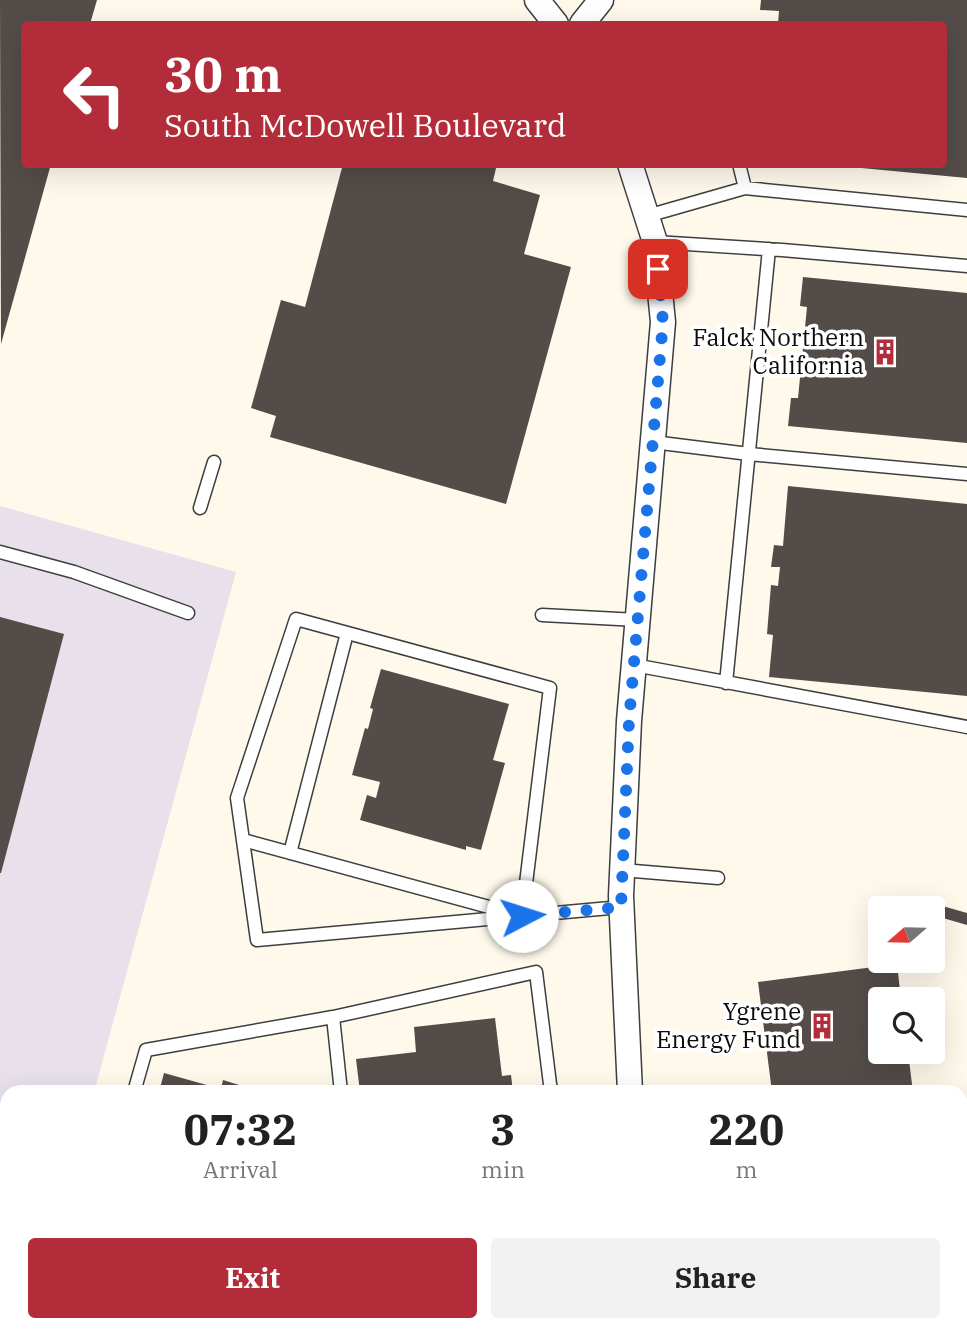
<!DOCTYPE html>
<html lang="en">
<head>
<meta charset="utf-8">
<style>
	:root { --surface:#fff; --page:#f2f2f2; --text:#222; --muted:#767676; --accent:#b22d39 }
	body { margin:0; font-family:"IBM Plex Serif",serif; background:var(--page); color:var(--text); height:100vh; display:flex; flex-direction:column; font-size:26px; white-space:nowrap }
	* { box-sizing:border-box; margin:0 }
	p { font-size:23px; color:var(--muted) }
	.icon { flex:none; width:38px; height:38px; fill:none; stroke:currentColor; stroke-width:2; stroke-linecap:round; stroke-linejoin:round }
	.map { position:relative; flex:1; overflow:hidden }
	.details { position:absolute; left:0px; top:1085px; width:968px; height:247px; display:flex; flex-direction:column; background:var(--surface); border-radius:21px 21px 0 0; box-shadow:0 7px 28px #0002 }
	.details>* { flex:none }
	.guide { position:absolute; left:21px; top:21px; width:926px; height:147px; border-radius:7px; box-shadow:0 7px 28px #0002; background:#b22d39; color:#fff; overflow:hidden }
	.needle { width:46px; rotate:250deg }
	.buttons { position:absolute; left:868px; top:896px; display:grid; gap:14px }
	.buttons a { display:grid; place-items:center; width:77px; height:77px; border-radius:7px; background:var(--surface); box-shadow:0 7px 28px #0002; font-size:35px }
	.pin { position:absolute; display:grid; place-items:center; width:60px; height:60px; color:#fff; margin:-30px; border-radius:14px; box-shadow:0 4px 10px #0006 }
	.me { position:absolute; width:77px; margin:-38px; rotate:85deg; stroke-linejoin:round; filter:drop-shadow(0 0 5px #0008) }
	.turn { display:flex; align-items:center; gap:24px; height:147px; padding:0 28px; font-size:32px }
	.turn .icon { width:91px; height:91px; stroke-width:2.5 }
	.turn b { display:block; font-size:49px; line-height:60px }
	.eta { display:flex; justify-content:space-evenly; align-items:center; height:119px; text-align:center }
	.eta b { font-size:42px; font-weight:800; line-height:49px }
	.primary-button { display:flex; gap:14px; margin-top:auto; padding:14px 28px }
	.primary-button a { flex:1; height:80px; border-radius:7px; background:var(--accent); color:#fff; font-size:28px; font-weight:800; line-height:80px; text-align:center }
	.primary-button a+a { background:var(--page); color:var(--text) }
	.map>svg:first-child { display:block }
</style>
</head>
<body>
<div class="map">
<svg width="967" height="1331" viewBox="0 0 967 1331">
	<rect width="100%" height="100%" fill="#fef9eb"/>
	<!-- industrial -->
	<path fill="#e8e0ea" d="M0 506 236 572 94 1092H7V1325H31L29 1331H0Z"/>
	<!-- building -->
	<path fill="#534c49" d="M0 0H97L90 24H24V164H51L1 344Z
		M761 0H967V178L840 166V164H943V24H778L779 11 760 10Z
		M343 164H497L493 181 540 195 524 254 571 267 506 504 270 437 276 416 251 408 281 300 305 307Z
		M803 277 967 293V443L788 426 791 398H798L807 307 800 306Z
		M788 486 967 504V696L769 677 773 635 767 634 771 585 778 586 780 567H771L774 545 783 546Z
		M0 617 64 634 1 873H0Z
		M381 669 509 704 493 760 505 763 481 850 466 846V850L360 820 367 795 376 798 380 782 352 775 365 728 368 729 373 709 370 708Z
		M939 905 967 913V925L936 916Z
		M897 964 901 999H880V1052H908L913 1092H772L758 982Z
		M495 1018 502 1076 511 1075 513 1092H360L356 1059 416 1052 414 1027Z
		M164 1073 221 1089 223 1080 262 1092H159Z
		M93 1325 113 1330V1331H91Z
		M127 1325H207L226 1330 125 1331Z
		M413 1325H475L476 1326 437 1331H414Z
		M796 1325H938V1331H796Z"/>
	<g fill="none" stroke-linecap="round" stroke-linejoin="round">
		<!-- lane casing -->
		<g stroke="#3e3e3e" stroke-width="15">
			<path id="lane" d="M739 164 745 188
				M647 216 745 188 967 210
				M655 242 782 250 967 266
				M653 442 749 454 967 474
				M200 508 214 462
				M0 552 74 572 188 613
				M542 615 638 620
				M634 665 967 727
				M726 683 769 249
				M243 840 522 916 550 688 296 619 237 798 257 940 621 907
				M290 853 347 633
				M622 870 718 878
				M134 1092 146 1050 333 1017
				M341 1092 333 1017 536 972 551 1092
				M0 1144 7 1146
				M289 1325 309 1331
				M364 1325 365 1331
				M579 1325V1331
				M64 1331 65 1325"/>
		</g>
		<!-- street casing -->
		<g stroke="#3e3e3e" stroke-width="27">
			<path id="street" d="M537 0 556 24
				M582 24 601 0
				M630 164 655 242 663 322 629 721 621 896 630 1092
				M657 1325V1331"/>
		</g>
		<!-- lane -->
		<use href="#lane" stroke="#fff" stroke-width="12"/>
		<!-- street -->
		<use href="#street" stroke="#fff" stroke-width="24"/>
	</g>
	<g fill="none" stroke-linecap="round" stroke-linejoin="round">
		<!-- route -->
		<path stroke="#1a73e8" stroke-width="12" stroke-dasharray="0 21.6" d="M522 916 621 907 629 721 663 322 658 269"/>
	</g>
	<!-- icons -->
	<defs>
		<g id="building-bare" transform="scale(2.1)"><path d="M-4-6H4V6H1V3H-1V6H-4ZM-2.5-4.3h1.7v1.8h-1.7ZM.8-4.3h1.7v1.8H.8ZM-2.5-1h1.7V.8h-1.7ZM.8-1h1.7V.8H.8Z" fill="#b22d39" stroke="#fff" stroke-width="2.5" paint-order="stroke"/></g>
	</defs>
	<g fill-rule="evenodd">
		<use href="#building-bare" x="885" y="352"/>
		<use href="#building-bare" x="822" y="1026"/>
	</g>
	<g text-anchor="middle" stroke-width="7" stroke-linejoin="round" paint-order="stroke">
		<!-- poi labels -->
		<g font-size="24" fill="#0b0b0b" stroke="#fff" text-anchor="end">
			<text x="864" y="346">Falck Northern<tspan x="864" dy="28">California</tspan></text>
			<text x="801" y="1020">Ygrene<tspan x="801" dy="28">Energy Fund</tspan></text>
		</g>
	</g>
</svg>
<div class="buttons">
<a><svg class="needle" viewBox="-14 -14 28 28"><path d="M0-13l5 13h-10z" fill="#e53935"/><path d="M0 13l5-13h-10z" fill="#767676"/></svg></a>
<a><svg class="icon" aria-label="search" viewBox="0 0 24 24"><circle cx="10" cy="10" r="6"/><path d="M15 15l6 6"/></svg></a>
</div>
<div class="pin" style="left:658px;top:269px;background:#d93025"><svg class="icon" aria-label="arrive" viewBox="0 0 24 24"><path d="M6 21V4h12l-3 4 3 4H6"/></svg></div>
<svg class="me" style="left:522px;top:916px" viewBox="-20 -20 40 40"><circle r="19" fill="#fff"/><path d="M0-13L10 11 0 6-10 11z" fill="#1a73e8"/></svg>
<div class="guide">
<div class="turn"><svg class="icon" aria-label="left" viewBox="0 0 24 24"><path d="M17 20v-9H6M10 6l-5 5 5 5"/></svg><div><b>30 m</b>South McDowell Boulevard</div></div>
</div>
<section class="details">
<div class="eta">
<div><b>07:32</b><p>Arrival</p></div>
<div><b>3</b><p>min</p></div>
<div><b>220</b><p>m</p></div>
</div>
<div class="primary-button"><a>Exit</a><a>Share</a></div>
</section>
</div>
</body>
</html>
